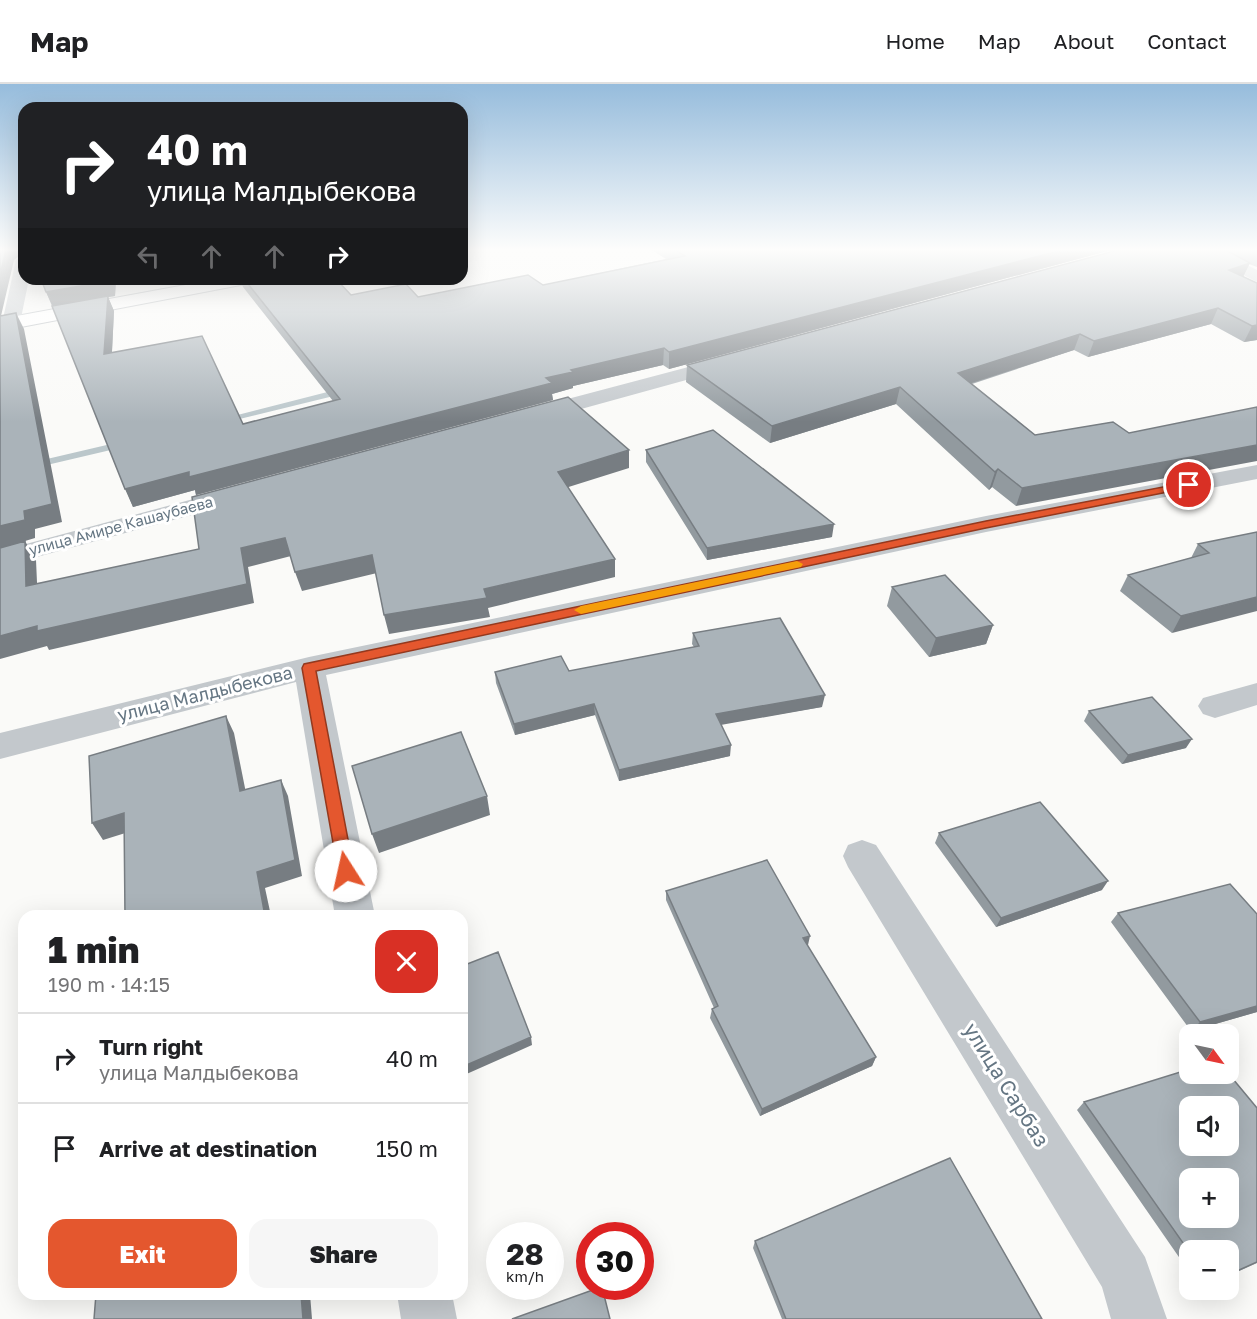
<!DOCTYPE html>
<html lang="en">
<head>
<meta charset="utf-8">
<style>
	:root { --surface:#fff; --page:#f6f6f6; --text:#202124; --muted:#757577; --line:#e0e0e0; --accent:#e4572e }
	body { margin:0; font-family:"Golos Text",sans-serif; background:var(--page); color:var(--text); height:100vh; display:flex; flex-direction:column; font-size:22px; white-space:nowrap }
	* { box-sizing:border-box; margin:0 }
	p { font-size:20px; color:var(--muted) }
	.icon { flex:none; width:33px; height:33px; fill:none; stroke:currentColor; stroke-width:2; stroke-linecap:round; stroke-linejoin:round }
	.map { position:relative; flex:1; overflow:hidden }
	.side { position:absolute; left:18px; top:826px; width:450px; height:390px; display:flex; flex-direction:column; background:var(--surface); border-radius:18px; box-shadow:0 6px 24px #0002 }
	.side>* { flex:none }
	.banner { position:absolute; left:18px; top:18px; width:450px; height:183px; border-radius:18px; box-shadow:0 6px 24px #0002; background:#202124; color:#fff; overflow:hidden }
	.needle { width:39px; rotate:123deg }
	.tools { position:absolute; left:1179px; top:940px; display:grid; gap:12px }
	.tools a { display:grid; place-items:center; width:60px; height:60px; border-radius:12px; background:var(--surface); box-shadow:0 6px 24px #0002; font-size:30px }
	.speed { position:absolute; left:486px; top:1138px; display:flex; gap:12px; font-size:30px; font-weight:700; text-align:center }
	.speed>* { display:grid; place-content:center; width:78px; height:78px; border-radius:50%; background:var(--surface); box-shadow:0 6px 24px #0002; line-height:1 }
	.speed small { font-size:15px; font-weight:400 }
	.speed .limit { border:9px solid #d22; background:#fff; color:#111 }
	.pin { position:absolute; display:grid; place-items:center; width:51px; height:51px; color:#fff; margin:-26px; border:3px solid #fff; border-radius:50%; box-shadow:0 2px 6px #0007 }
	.me { position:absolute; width:66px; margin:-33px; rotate:350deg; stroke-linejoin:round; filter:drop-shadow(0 0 4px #0008) }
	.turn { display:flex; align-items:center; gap:21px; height:126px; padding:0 30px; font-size:27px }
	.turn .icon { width:78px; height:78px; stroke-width:2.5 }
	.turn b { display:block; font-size:42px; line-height:51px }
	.lanes { display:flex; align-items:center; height:57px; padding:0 30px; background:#0003; justify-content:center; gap:30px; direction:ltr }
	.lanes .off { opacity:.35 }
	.round { display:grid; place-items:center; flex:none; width:63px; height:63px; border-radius:18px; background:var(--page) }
	.overview { display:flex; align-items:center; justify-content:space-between; height:102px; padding:0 30px }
	h1 { font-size:36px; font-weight:800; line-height:45px }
	.button { display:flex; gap:12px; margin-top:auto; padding:12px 30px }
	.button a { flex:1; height:69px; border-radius:18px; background:var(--accent); color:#fff; font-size:24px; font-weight:800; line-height:69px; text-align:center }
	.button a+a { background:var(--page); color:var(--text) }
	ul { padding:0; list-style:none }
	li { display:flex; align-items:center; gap:18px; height:90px; padding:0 30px; border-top:2px solid var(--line) }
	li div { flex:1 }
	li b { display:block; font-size:22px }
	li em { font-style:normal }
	header { display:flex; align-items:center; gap:36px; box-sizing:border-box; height:84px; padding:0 30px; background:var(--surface); border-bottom:2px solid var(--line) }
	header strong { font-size:28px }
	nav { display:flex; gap:33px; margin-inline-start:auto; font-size:21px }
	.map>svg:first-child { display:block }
</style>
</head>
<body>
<header>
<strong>Map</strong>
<nav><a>Home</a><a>Map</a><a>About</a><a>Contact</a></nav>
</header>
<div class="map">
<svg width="1257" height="1235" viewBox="0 0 1257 1235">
	<rect width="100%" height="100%" fill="#fafaf8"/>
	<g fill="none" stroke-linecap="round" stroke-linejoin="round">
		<!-- stream -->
		<path fill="#bbc7cb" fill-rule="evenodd" d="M347 303 352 306 350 308 219 340 214 337Z
			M128 356 132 357V361L0 392V386Z"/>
		<!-- major casing -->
		<g stroke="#b5babe" stroke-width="2">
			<path id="major" d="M218 195H255L252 199 246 200 0 247V235Z"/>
		</g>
		<!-- minor -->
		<path fill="#c3c8cc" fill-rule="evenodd" d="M1193 165H1215L1257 186V198Z
			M24 171V195H29L20 239 18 243H4L2 239 16 176Z
			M730 272 737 274 740 278 737 282 534 338 526 336 523 331 526 326Z
			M1257 381V395L986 448 326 591 375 832H335L296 598 0 675V649L309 573 986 432Z
			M238 403 247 406 251 411 247 416 0 483V467Z
			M1257 599V621L1215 634 1203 630 1198 622 1203 614Z
			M862 756 876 761 1145 1173 1167 1235H1111L1102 1203 848 783 843 772 848 761Z
			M397 1210H452L457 1235H401Z"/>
		<!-- major -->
		<use href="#major" fill="#fff" fill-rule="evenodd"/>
	</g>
	<!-- wall -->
	<path fill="#929a9f" d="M650 165H1115L669 285 663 281 573 302V304L552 310 553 316 196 411 195 406 133 423 41 195H116L115 212 108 213 114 227 112 268 243 340 333 317 243 203 240 195H336L351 211 418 213 543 201 666 175Z
		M1122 165H1257V183L1249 180 1243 193 1257 256 1244 258 1211 240 1088 273 1074 266 972 300 1035 351 1113 338 1016 422 992 403 989 406 896 320 770 359 686 298 687 281Z
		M646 366 832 453 707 476 646 378Z
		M1257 448 1172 549 1120 507 1128 491 1191 474 1198 460Z
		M892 503 993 541 986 560 929 573 887 522Z
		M693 549 822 623 721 640 730 672 619 697 595 631 515 651 496 599 495 588 569 587 694 563 692 560Z
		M1089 627 1186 664 1122 680 1084 637Z
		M939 749 1102 806 996 843 935 759Z
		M666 807 808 861H807L876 973 872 982 760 1032 710 934 712 925 714 924 666 816Z
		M1118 829 1257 830V928L1191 947 1111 838Z
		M1084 1018 1257 1024V1179L1228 1192 1190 1167V1189L1077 1026Z
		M755 1157 1042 1235H782L753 1164Z"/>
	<!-- shaded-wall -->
	<path fill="#777d82" d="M6 165H21L23 169 14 176 1 232 0 233V191Z
		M1066 165H1115L669 285V268Z
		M24 175V186L20 176Z
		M1250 179 1243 193 1229 186Z
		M109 195H116L115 212 108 213 114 227 111 286 53 223 46 208Z
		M1218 224 1211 240 1088 273 1094 257Z
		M16 229 24 245 62 438 35 445V454L25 457 36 476 38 521 0 464V442Z
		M1257 241V256L1244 258 1252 242Z
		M1080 250 1074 266 953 305 958 289Z
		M664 264 663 281 573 302V304L552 310 553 316 196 411 195 406 133 423 125 405 546 294 571 286Z
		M900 303 896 320 770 359 772 342Z
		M1257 361V377L1016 422 1022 404Z
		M629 366V384L559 406 558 388Z
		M998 385 992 403 989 406 995 388Z
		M834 440 832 453 707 476V464Z
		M285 454 291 472 248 483 254 519 49 566 47 562 0 575V552L241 464Z
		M372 471 377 489 302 507 295 488Z
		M615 475V493L488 524 490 533 389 550 384 531 484 505Z
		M1257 513V527L1172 549 1181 532Z
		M993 541 986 560 929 573 936 554Z
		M825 611 822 623 715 642 716 630Z
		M594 620 595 631 515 651 514 640Z
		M226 632 234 649 249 724 240 707Z
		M1192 655 1186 664 1122 680 1128 671Z
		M731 661 730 672 619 697V686Z
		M281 696 288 712 302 792 265 804 271 832H265L257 788Z
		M487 712 490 731 379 769 372 750Z
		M124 729 135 746 103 756 92 739Z
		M1108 797 1102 806 996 843 1001 834Z
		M810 852 808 861 801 863 803 854Z
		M1257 922V928L1191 947 1200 938Z
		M531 953 532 961 462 992V983Z
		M876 973 872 982 760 1032 762 1025Z
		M301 1210H310L312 1235H303Z"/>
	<!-- building -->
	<path fill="#aab3b9" stroke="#777d82" stroke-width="1.5" fill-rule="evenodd" d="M0 165H6L0 191Z
		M20 165H24V175L20 176Z
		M674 165H1066L669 268 664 264 571 286 573 288 546 294 552 299 189 393V388L125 405 52 222 108 212 104 270 202 252 243 340 340 315 244 195H336L351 211 406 200 418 213 528 191 543 201 685 172Z
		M1122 165H1224L1250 179 1229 186 1257 199V241L1252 242 1218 224 1094 257 1080 250 958 289 1035 351 1113 338 1129 349 1257 323V361L1022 404 998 385 995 388 900 303 772 342 687 281Z
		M41 195H109V197L46 208Z
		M16 229 52 420 24 427 25 436 0 442V232Z
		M568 313 629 366 558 388 615 475 484 505 487 514 384 531 372 471 295 488 285 454 241 464 247 500 37 547V542L0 552V464L25 457 26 502 199 465 192 413Z
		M713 346 834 440 707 464 646 366Z
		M1257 448V513L1181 532 1128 491 1209 469 1198 460Z
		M945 491 993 541 936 554 892 503Z
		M780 534 825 611 716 630 731 661 619 686 594 620 514 640 495 588 561 572 569 587 699 562 693 549Z
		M1152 613 1192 655 1128 671 1089 627Z
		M226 632 240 707 281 696 295 776 257 788 265 832H125L124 729 92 739 89 672Z
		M461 648 487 712 372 750 352 682Z
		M1040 718 1108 797 1001 834 939 749Z
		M767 776 810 852 803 854 876 973 762 1025 712 925 718 922 666 807Z
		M1230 800 1257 830V922L1200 938 1118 829Z
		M498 868 531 953 462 983V882Z
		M1190 985V990L1228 989 1257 1024V1178L1228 1191V1167H1190V1169L1084 1018ZM1190 1023H1228V1062H1190ZM1190 1095H1228V1134H1190Z
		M950 1074 1042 1235H786L755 1157Z
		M601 1203H602L610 1235H512Z
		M96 1210H301L303 1235H94Z"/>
	<!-- sky -->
	<linearGradient id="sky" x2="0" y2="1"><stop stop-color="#96bcdc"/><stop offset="0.49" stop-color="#fdfdfc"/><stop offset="1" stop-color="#fdfdfc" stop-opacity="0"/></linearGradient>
	<rect width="1257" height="338" fill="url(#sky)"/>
	<!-- route -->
	<path fill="#e4572e" stroke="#94391e" stroke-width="1.5" d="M1189 398 1195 401 1193 403 986 444 316 587 354 787 352 792 346 794 341 792 338 787 302 584 304 580 986 437Z"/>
	<!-- slow -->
	<path fill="#f59e0b" d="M797 477 803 480 801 483 581 530 574 526 581 522Z"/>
	<g text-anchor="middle" stroke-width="6" stroke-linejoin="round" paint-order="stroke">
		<!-- far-street labels -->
		<g font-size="15" fill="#657683" stroke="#fff">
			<text transform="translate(121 442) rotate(-15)" y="5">улица Амире Кашаубаева</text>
		</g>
		<!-- street labels -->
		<g font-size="18" fill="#657683" stroke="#fff">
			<text transform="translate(205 610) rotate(-14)" y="6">улица Малдыбекова</text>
		</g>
		<!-- near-street labels -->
		<g font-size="21" fill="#657683" stroke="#fff">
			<text transform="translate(1006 1001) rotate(58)" y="7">улица Сарбаз</text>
		</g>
	</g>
</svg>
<div class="tools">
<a><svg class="needle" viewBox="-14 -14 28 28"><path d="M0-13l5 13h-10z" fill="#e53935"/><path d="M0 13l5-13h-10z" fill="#757577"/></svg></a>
<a><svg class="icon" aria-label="sound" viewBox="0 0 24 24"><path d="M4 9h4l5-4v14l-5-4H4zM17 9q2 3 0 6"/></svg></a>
<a>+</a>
<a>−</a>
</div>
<div class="speed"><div>28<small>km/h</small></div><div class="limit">30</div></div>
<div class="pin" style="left:1189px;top:401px;background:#d93025"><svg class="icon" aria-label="arrive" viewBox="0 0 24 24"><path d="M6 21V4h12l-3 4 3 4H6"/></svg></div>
<svg class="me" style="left:346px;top:787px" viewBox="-20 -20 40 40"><circle r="19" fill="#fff"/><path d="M0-13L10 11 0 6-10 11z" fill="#e4572e"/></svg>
<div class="banner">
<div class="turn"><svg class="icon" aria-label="right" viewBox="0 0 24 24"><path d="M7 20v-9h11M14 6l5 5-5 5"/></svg><div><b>40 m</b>улица Малдыбекова</div></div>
<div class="lanes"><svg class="icon off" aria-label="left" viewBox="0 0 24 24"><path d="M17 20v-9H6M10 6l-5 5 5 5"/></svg><svg class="icon off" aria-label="ahead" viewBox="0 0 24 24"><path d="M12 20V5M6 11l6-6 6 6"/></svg><svg class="icon off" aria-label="ahead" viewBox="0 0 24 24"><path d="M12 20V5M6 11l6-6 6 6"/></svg><svg class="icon" aria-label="right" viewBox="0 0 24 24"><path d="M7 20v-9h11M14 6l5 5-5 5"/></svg></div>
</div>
<section class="side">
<div class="overview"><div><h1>1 min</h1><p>190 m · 14:15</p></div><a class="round" style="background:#d93025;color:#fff"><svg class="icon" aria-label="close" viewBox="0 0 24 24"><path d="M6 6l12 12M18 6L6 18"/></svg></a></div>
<ul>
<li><svg class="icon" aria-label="right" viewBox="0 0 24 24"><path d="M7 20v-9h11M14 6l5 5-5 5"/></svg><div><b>Turn right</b><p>улица Малдыбекова</p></div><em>40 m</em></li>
<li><svg class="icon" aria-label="arrive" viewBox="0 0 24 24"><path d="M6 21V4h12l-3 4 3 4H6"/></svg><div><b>Arrive at destination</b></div><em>150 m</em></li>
</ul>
<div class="button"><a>Exit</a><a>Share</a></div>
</section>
</div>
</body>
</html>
